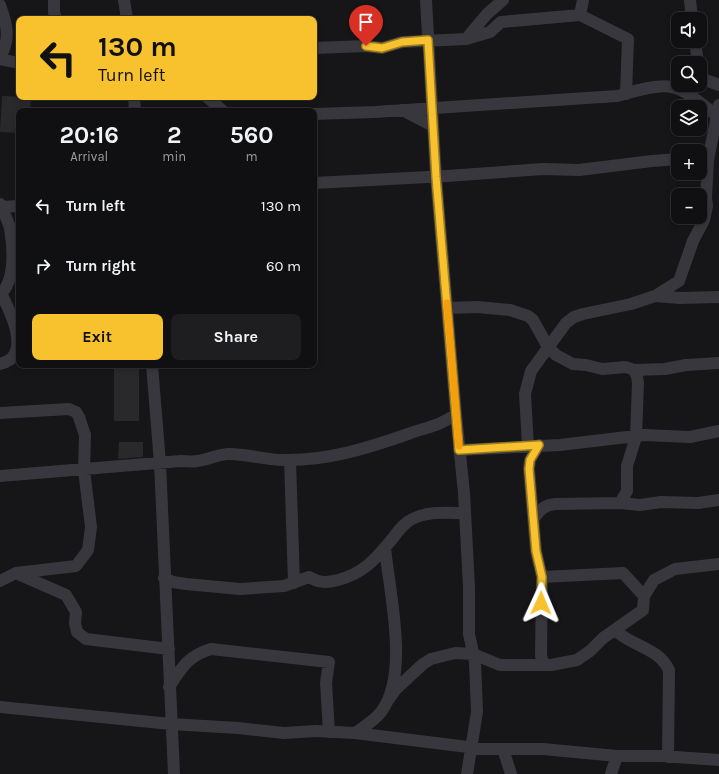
<!DOCTYPE html>
<html lang="en">
<head>
<meta charset="utf-8">
<style>
	:root { --surface:#101012; --page:#1e1e20; --text:#f1f3f6; --muted:#9c9d9f; --line:#303032; --accent:#f8c22e }
	body { margin:0; font-family:Karla,sans-serif; background:var(--page); color:var(--text); height:100vh; display:flex; flex-direction:column; font-size:15px; white-space:nowrap }
	* { box-sizing:border-box; margin:0 }
	p { font-size:13px; color:var(--muted) }
	.icon { flex:none; width:22px; height:22px; fill:none; stroke:currentColor; stroke-width:2; stroke-linecap:round; stroke-linejoin:round }
	.map { position:relative; flex:1; overflow:hidden }
	.details { position:absolute; left:16px; top:108px; width:301px; height:260px; display:flex; flex-direction:column; background:var(--surface); border-radius:8px; box-shadow:0 2px 6px #0003,0 0 0 1px var(--line) }
	.details>* { flex:none }
	.guide { position:absolute; left:16px; top:16px; width:301px; height:84px; border-radius:8px; box-shadow:0 2px 6px #0003,0 0 0 1px var(--line); background:#f8c22e; color:#111; overflow:hidden }
	.controls { position:absolute; left:671px; top:12px; display:grid; gap:8px }
	.controls a { display:grid; place-items:center; width:36px; height:36px; border-radius:8px; background:var(--surface); box-shadow:0 2px 6px #0003,0 0 0 1px var(--line); font-size:20px }
	.pin { position:absolute; display:grid; place-items:center; width:34px; height:34px; color:#fff; margin:-41px -17px; border-radius:50% 50% 50% 0; rotate:-45deg; box-shadow:0 0 4px #0007 }
	.pin .icon { rotate:45deg }
	.me { position:absolute; width:44px; margin:-22px; rotate:1deg; stroke-linejoin:round; filter:drop-shadow(0 0 3px #0008) }
	.turn { display:flex; align-items:center; gap:14px; height:84px; padding:0 16px; font-size:18px }
	.turn .icon { width:52px; height:52px; stroke-width:2.5 }
	.turn b { display:block; font-size:28px; line-height:34px }
	.eta { display:flex; justify-content:space-evenly; align-items:center; height:68px; text-align:center }
	.eta b { font-size:24px; font-weight:700; line-height:28px }
	.primary-button { display:flex; gap:8px; margin-top:auto; padding:8px 16px }
	.primary-button a { flex:1; height:46px; border-radius:8px; background:var(--accent); color:#111; font-size:16px; font-weight:700; line-height:46px; text-align:center }
	.primary-button a+a { background:var(--page); color:var(--text) }
	ul { padding:0; list-style:none }
	li { display:flex; align-items:center; gap:12px; height:60px; padding:0 16px }
	li div { flex:1 }
	li b { display:block; font-size:15px }
	li em { font-style:normal }
	.map>svg:first-child { display:block }
</style>
</head>
<body>
<div class="map">
<svg width="719" height="774" viewBox="0 0 719 774">
	<rect width="100%" height="100%" fill="#161618"/>
	<!-- building -->
	<path fill="#29292c" d="M2 96 31 97 30 111H19V133L0 132Z
		M114 365H139V421H114Z
		M119 442H143V457L118 459Z"/>
	<g fill="none" stroke-linecap="round" stroke-linejoin="round">
		<!-- minor -->
		<path stroke="#37373d" stroke-width="12" d="M54 0V12L56 19
			M124 0 127 19
			M426 0 436 177 456 414 464 493 469 587V634L475 662 477 712 467 774
			M690 0 692 19
			M0 5C7 24 11 39 0 57
			M580 15 628 39 626 94
			M466 39 487 14 503 0
			M695 41 698 63
			M314 48 366 46 382 48 402 42 466 39 490 32 501 22 580 15 583 0
			M0 59 19 63
			M700 78 719 85
			M134 97 135 111
			M207 97 223 111
			M402 110 433 126
			M314 114 375 112 617 96C632 92 656 84 672 87 687 90 704 106 716 115
			M314 183 447 176 543 169 579 170 652 161 678 159
			M0 204C3 212 8 220 10 228 13 246 16 282 0 294
			M0 207 19 206
			M655 296 680 298 719 297
			M447 308 477 307 510 310 528 316 533 320 548 347 556 355 573 364 586 365 602 369 626 367 634 370 665 369 686 365 719 363
			M0 364C4 363 8 361 11 359 27 343 9 310 1 293
			M152 365 160 463 174 774
			M0 413 69 409 76 412 79 417 85 435 84 470 91 527 88 550 76 566 16 573 0 581
			M539 445 530 460 529 469 536 551 542 577 541 656 544 665
			M528 446 525 394 531 371 566 323 574 317 583 314 631 304 655 296 679 281 693 241 704 220 707 206 706 198 708 160 719 105
			M459 450 560 445 644 435 690 437 719 431
			M290 460 294 583
			M0 476 181 461C186 461 192 462 197 461 208 460 218 454 229 454 248 454 266 460 284 460 327 461 368 448 408 434 427 427 438 427 456 414
			M620 503 627 491V466L636 437 638 383 637 376 634 370
			M534 518C540 510 544 505 555 504L620 503 640 505 661 502 698 503 719 500
			M18 574 66 595 76 612 75 623 77 632 86 639 169 649
			M542 577 623 573 644 596
			M164 578 173 582 186 584 240 589 284 586 309 577C319 583 327 583 338 580 365 573 376 558 393 538 399 530 404 523 412 519 428 511 447 513 464 513
			M614 630C620 634 626 639 633 642 648 650 661 654 669 670L668 757
			M169 687C182 667 188 656 211 649L329 662 326 683 329 732
			M389 699 396 689 423 664 431 659 455 653 473 654 500 665H551L577 660 590 651 603 638 643 610 644 596 654 580 675 569 719 564
			M0 707 171 724 238 728 284 733 316 731 355 733 484 749H543L617 756H662L719 760
			M355 733C364 727 374 721 381 712 410 674 389 592 385 547
			M503 749 511 774
			M611 774 617 756"/>
	</g>
	<g fill="none" stroke-linecap="round" stroke-linejoin="round">
		<!-- route casing -->
		<g stroke="#a17e1e" stroke-width="10">
			<path id="route" d="M366 46 382 48 402 42 428 40 436 177 459 450 539 445 530 460 529 469 536 551 542 577 541 603"/>
		</g>
		<!-- route -->
		<use href="#route" stroke="#f8c22e" stroke-width="7"/>
		<!-- slow -->
		<path stroke="#f59e0b" stroke-width="7" d="M447 303 459 446"/>
	</g>
</svg>
<div class="controls">
<a><svg class="icon" aria-label="sound" viewBox="0 0 24 24"><path d="M4 9h4l5-4v14l-5-4H4zM17 9q2 3 0 6"/></svg></a>
<a><svg class="icon" aria-label="search" viewBox="0 0 24 24"><circle cx="10" cy="10" r="6"/><path d="M15 15l6 6"/></svg></a>
<a><svg class="icon" aria-label="layers" viewBox="0 0 24 24"><path d="M12 4l9 5-9 5-9-5zM3 14l9 5 9-5"/></svg></a>
<a>+</a>
<a>−</a>
</div>
<div class="pin" style="left:366px;top:46px;background:#d93025"><svg class="icon" aria-label="arrive" viewBox="0 0 24 24"><path d="M6 21V4h12l-3 4 3 4H6"/></svg></div>
<svg class="me" style="left:541px;top:603px" viewBox="-20 -20 40 40"><path d="M0-17L14 15 0 8-14 15z" fill="#f8c22e" stroke="#fff" stroke-width="4"/></svg>
<div class="guide">
<div class="turn"><svg class="icon" aria-label="left" viewBox="0 0 24 24"><path d="M17 20v-9H6M10 6l-5 5 5 5"/></svg><div><b>130 m</b>Turn left</div></div>
</div>
<section class="details">
<div class="eta">
<div><b>20:16</b><p>Arrival</p></div>
<div><b>2</b><p>min</p></div>
<div><b>560</b><p>m</p></div>
</div>
<ul>
<li><svg class="icon" aria-label="left" viewBox="0 0 24 24"><path d="M17 20v-9H6M10 6l-5 5 5 5"/></svg><div><b>Turn left</b></div><em>130 m</em></li>
<li><svg class="icon" aria-label="right" viewBox="0 0 24 24"><path d="M7 20v-9h11M14 6l5 5-5 5"/></svg><div><b>Turn right</b></div><em>60 m</em></li>
</ul>
<div class="primary-button"><a>Exit</a><a>Share</a></div>
</section>
</div>
</body>
</html>
